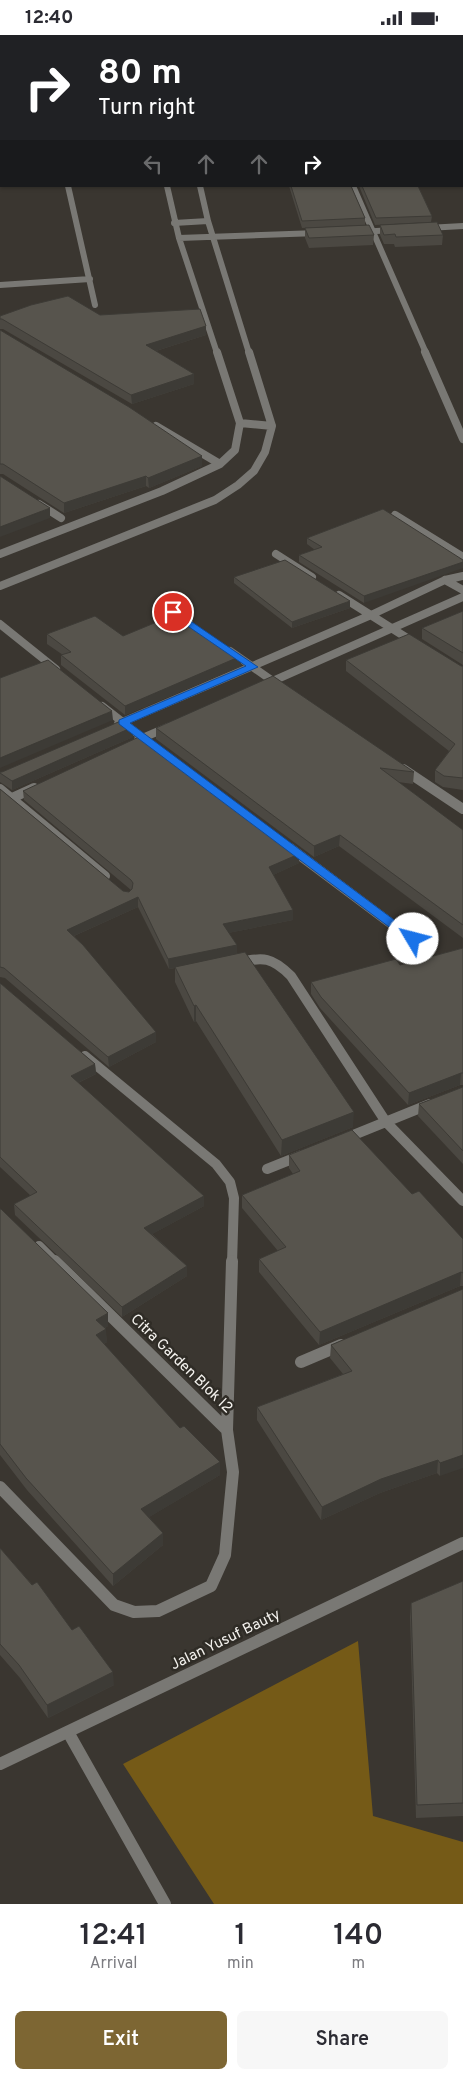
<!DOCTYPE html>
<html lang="en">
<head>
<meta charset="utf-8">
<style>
	:root { --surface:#fff; --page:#f7f7f7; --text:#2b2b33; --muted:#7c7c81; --accent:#7d6633 }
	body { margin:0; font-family:Overpass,sans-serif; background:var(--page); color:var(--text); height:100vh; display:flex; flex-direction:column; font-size:19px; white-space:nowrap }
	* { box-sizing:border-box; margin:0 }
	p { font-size:16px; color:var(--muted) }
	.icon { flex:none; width:28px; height:28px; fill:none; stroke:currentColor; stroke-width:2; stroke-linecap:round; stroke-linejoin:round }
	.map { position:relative; height:1869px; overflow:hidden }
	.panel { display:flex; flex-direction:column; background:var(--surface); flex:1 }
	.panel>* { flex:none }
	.guide { position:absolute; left:0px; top:0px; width:464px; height:152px; box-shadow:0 1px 4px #0004; background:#202124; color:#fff; overflow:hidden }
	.pin { position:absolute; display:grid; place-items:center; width:42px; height:42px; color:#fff; margin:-21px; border:2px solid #fff; border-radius:50%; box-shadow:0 1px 5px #0007 }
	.me { position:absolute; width:55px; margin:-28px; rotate:307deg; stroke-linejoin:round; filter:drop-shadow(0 0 4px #0008) }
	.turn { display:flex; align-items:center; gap:18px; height:105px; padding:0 15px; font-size:22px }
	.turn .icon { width:65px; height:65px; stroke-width:2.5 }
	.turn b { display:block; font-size:35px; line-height:42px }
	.lanes { display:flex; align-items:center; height:48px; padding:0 15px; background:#0003; justify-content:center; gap:25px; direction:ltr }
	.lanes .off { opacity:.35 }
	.eta { display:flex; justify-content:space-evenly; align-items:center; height:85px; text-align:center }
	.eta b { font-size:30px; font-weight:600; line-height:35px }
	.cta { display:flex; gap:10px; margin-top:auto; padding:10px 15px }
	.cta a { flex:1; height:58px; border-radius:8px; background:var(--accent); color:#fff; font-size:20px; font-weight:600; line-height:58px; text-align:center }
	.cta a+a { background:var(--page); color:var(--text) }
	.status { display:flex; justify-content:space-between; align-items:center; height:35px; padding:0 25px; background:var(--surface); direction:ltr }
	.status svg { height:14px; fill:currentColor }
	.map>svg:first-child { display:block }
</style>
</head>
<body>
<div class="status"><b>12:40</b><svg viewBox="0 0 49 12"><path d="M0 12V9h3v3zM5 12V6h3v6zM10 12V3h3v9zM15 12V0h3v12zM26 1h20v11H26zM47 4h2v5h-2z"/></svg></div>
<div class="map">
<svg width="463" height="1869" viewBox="0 0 463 1869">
	<rect width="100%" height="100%" fill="#3a3630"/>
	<!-- water -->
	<path fill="#755a17" d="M358 1606 373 1781 463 1807V1869H214L123 1729Z"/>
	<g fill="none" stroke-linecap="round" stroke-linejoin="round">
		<!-- minor-far3 -->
		<path stroke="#797874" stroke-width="6" d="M167 0 178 1
			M120 1 124 0
			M68 151 95 270
			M167 151 179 203 217 318
			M200 151 208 186 249 318
			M353 151 426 318
			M174 188 208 186
			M427 193 463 191
			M360 197 393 195
			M179 203 318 198
			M0 250 90 244"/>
		<!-- minor-far2 -->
		<path stroke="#797874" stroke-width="8" d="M425 317 463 404
			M240 388 272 391
			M156 391 220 429
			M39 469 61 483
			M395 480 463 522
			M0 519 162 456 220 429 235 415 240 388 217 317
			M276 519 312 542
			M445 545 463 555
			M0 551 215 465 238 450 254 436 265 417 272 391 249 317
			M339 560 415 608
			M173 577 189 588
			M0 589 56 634
			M230 616 277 649
			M266 649 463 562
			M102 671 152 710
			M118 689 371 580 445 545 463 541
			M138 705 168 692"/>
		<!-- minor-far1 -->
		<path stroke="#797874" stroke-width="10" d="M403 734 463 774
			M0 754 105 841
			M12 763 34 753
			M290 813 413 905
			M238 927C264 922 272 922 291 941L386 1087 463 1166
			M85 1021 216 1129 230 1147 234 1163 232 1228
			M346 1103 430 1069
			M267 1134 302 1120
			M39 1211 56 1228"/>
		<!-- minor -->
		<path stroke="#797874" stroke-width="12" d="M301 1327 341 1310
			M227 1395 232 1226
			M0 1452 114 1570 134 1577 158 1576 211 1551 225 1520 233 1437 227 1395 55 1226
			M68 1697 165 1869"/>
		<!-- tertiary -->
		<path stroke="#797874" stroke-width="12" d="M0 1729 463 1508"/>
	</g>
	<!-- wall -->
	<path fill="#4b4842" d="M289 151H351L365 183V190L302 193Z
		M359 151H418L432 181 431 187 375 190Z
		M380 190 443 200 442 210 395 212 394 209H384L380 200Z
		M305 193 374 200 373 210 309 213 305 203Z
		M100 280 206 300 156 316 194 339V349L132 369 3 294H0V281Z
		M0 295 202 431 149 453 146 451 64 478 3 439H0Z
		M383 474 364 568 299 527V520L315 515 307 509V503Z
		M234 542 350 573 292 593 234 548Z
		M463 576V630L422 604V593Z
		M47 599 123 601 241 621V631L125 680 61 630V620H63L47 609Z
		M346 625 463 631V755L443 752 435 747V735L449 716 346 636Z
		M156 693 414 737 413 749 398 747 463 795V903L339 811 314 822 156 704Z
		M133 702 12 755 0 747V737H2Z
		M160 715 299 828 273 840 293 875V885L228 898 237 919 353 1092 281 1121 196 986 194 987 175 947V933L169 934 138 872 74 901 156 1007 109 1032 5 943 0 942V754L123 856 129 857 131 855 24 765 23 756Z
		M463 913V1050H460L408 1070 320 973 311 959V947L400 930Z
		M0 948 95 1029 96 1039 78 1048 204 1171 152 1199 187 1231V1241L122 1282 15 1180 14 1169 31 1161 0 1132Z
		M463 1052V1129L418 1081 419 1069Z
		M289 1120 412 1159 463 1204V1251H460L319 1310 259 1237V1224L278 1216 242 1173V1160L293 1139 289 1133Z
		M0 1174 108 1291 105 1293 107 1307 104 1309 220 1440 149 1482 163 1498V1510L113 1551 27 1455 0 1420Z
		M463 1254 440 1441 437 1438 380 1458 321 1485 257 1385V1372L343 1339 330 1323 331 1310Z
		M0 1513 72 1595 114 1650 48 1683 20 1643 0 1620Z
		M463 1546V1781L416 1783 410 1582 411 1568Z"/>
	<!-- shaded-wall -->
	<path fill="#3d3b36" d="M206 291V300L146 319V310Z
		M194 339V349L132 369 131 360Z
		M202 421V431L149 453 148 443Z
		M146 441V451L64 478V468Z
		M50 473V483L0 502V492Z
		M463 527V533L364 568V561Z
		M350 566V573L292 593V587Z
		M241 621V631L125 680V671Z
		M112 676 113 685 0 733V723Z
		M133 692V702L12 755V746Z
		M340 800 339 811 314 822V811Z
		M299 819V828L269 842V832Z
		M138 862V872L67 904V895Z
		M293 875V885L223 899V889Z
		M237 910V920L169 934 168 924Z
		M196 970V986L194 987V971Z
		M156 997V1007L109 1032 108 1022Z
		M95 1029 96 1039 71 1051V1041Z
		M461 1038 460 1050 408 1070 409 1058Z
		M354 1077 353 1092 281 1121 282 1105Z
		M204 1161V1171L145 1203 144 1193Z
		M187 1231V1241L122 1282V1272Z
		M461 1237 460 1251 319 1310 320 1297Z
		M108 1278V1291L97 1298 96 1285Z
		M106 1294 107 1307 96 1313V1300Z
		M463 1420V1433L440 1441V1428Z
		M438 1425 437 1438 380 1458 321 1485 322 1472 381 1444Z
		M220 1427V1440L141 1487V1474Z
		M163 1498V1510L113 1551V1539Z
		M113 1637 114 1650 48 1683 47 1670Z"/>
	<!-- building -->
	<path fill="#57544d" stroke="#3d3b36" d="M291 151H351L365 183 302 186Z
		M362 151H418L432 181 376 183Z
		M437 187 443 200 396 202 395 199 384 200 380 190Z
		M369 190 374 200 309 203 305 193Z
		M68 261 100 280 200 274 206 291 146 310 194 339 131 360 2 284H0V281L31 270Z
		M0 295 129 372 202 421 148 443 146 441 64 468 3 429H0Z
		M0 441 50 473 0 492Z
		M383 474 463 525V527L364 561 299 520 322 512 307 503Z
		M285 525 350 566 292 587 234 542Z
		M463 576V618L422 593Z
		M176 579 241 621 125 671 61 620 71 617 47 599 95 581 123 601Z
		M409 599 461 631H463V743L444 741 435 735 455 709 346 625Z
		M48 625 112 676 0 723V643Z
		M273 641 414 737 380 733 463 795V890L340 800 314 811 156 693Z
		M123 685 133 692 12 746 0 738V737H2Z
		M143 700 160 715 299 819 269 832 293 875 223 889 237 910 168 924 138 862 67 895 83 910 156 997 108 1022 4 933 0 932V754L123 856 129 857 132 854 133 848 131 845 23 756Z
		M463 913V1038H461L409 1058 321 962 311 947 396 924 400 930Z
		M245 917 354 1077 282 1105 196 970 194 971 175 932Z
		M0 948 95 1029 71 1041 204 1161 144 1193 187 1231 122 1272 14 1169 37 1157 0 1122Z
		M463 1052V1116L419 1069Z
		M352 1095 412 1159 419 1156 463 1204V1238L461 1237 320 1297 259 1224 286 1212 242 1160 300 1136 289 1120Z
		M0 1174H1L108 1278 96 1285 106 1294 96 1300 180 1393 184 1391 220 1427 141 1474 163 1498 113 1539 26 1443 0 1409Z
		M463 1254V1420L440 1428 438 1425 381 1444 322 1472 257 1372 352 1336 331 1310Z
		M0 1513 32 1550 37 1547 72 1595 79 1591 113 1637 47 1670 19 1630 0 1609Z
		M463 1546V1768L417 1770 411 1568Z"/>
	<!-- route -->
	<path fill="#1a73e8" stroke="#114b97" d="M173 574 258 632 130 688 417 902 419 904 417 907H409L119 689V685L246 631 170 579V575Z"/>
	<g text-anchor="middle" stroke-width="5" stroke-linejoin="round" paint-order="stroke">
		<!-- near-street labels -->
		<g font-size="15" fill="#f4f2ee" stroke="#2f2c26">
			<text transform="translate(182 1328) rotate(44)" y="5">Citra Garden Blok I2</text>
			<text transform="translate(225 1604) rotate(-26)" y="5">Jalan Yusuf Bauty</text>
		</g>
	</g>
</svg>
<div class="pin" style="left:173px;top:577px;background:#d93025"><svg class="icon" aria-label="arrive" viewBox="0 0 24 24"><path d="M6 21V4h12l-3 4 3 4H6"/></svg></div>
<svg class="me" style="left:413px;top:904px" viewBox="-20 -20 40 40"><circle r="19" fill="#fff"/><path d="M0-13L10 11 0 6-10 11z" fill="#1a73e8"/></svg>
<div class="guide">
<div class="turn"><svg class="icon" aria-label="right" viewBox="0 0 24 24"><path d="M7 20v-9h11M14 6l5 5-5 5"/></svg><div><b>80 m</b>Turn right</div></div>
<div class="lanes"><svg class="icon off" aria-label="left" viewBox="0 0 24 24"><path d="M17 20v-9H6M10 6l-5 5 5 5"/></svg><svg class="icon off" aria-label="ahead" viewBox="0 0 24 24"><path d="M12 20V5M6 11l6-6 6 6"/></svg><svg class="icon off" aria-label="ahead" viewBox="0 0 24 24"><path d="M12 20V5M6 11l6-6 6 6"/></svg><svg class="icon" aria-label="right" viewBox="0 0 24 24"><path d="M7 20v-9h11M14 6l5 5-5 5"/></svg></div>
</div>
</div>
<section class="panel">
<div class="eta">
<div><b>12:41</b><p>Arrival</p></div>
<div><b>1</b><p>min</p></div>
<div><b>140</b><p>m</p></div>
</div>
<div class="cta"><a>Exit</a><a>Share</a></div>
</section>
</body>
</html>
